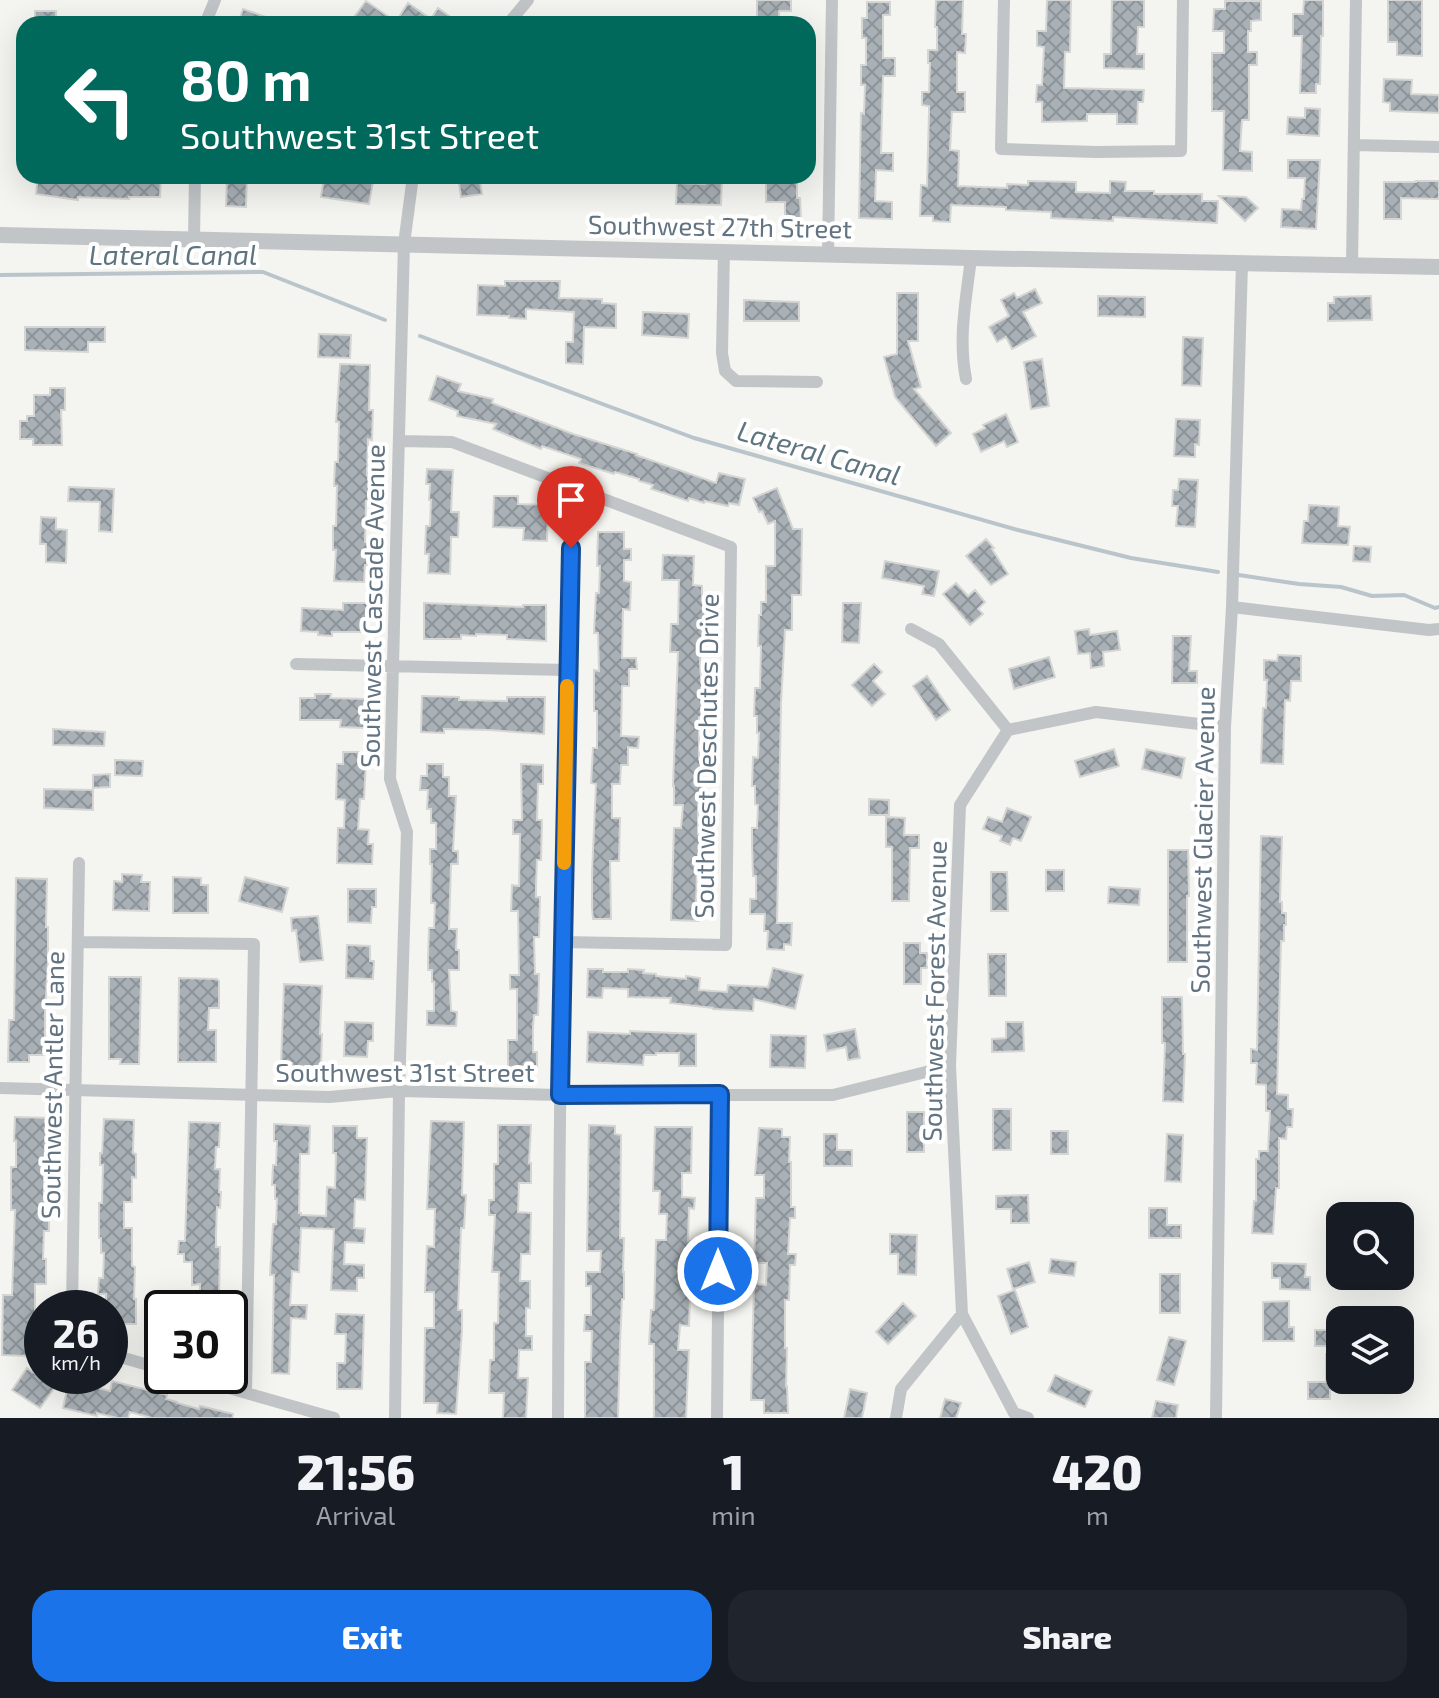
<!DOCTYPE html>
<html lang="en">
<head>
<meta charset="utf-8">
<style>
	:root { --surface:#171b24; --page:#20242c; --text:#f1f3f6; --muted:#9ea1a6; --accent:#1a73e8 }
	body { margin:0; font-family:"Exo 2",sans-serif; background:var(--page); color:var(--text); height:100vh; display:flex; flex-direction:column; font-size:30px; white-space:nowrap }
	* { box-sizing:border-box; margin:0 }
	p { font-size:26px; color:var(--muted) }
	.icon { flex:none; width:44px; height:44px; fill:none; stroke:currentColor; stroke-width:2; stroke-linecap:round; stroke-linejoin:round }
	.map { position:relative; height:1418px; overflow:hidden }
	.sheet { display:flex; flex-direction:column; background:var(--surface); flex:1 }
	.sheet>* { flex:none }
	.top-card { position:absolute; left:16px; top:16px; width:800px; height:168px; border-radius:24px; box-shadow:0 8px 32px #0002; background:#00695c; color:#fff; overflow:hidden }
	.tools { position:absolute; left:1326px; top:1202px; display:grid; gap:16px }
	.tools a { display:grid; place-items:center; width:88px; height:88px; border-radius:16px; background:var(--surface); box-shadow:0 8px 32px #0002; font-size:40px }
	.speed { position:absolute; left:24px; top:1290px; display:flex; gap:16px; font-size:40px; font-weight:700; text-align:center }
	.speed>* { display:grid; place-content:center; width:104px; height:104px; border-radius:50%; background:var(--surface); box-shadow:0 8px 32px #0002; line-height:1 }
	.speed small { font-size:20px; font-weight:400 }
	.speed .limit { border:4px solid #111; border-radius:12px; background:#fff; color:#111 }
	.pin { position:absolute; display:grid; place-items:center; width:68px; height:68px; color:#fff; margin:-82px -34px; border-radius:50% 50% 50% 0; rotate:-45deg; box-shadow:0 0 8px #0007 }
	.pin .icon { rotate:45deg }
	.me { position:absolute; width:88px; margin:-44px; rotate:0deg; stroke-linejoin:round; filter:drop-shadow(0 0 6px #0008) }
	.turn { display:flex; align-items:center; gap:28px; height:168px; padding:0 32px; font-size:36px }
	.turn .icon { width:104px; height:104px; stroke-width:2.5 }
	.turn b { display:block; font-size:56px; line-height:68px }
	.eta { display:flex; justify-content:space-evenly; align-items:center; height:136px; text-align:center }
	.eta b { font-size:48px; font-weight:800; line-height:56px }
	.action { display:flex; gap:16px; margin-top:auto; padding:16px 32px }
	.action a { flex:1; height:92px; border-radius:24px; background:var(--accent); color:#fff; font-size:32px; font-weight:800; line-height:92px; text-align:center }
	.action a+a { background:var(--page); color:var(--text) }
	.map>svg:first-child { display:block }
</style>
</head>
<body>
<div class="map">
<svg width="1439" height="1418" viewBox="0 0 1439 1418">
	<defs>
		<pattern id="building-cross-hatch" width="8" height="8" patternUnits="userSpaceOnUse" patternTransform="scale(2)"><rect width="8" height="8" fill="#a9b1b6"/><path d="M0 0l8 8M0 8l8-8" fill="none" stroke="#8d9499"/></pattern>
	</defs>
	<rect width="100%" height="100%" fill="#f4f4f0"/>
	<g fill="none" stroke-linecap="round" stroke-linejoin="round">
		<!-- stream -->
		<path stroke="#bac5cb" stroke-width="4" d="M0 275 263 272 385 320
			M420 336 694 438 1018 530 1131 558 1218 572
			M1239 575 1299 584 1341 587 1372 596 1404 595 1435 608 1439 607"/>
	</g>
	<!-- building -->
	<path fill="url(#building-cross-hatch)" stroke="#d5d5d3" stroke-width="2" d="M757 0H791V11H779V24H762V22H757Z
		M936 0H963L962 34H966L965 53 957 52V92H965V112H952L950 150 959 151 958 186 1007 188V184L1028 185V181L1076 182V192L1110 193V181L1126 182 1125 191H1154V194H1202V201H1218L1217 223 1113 217V221L1051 218V212L1006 210V207L951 205 950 222 933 221V216H920L921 185 927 186 929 112V106L922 105V92H929L930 63H928V50H937V27H935Z
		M1047 0H1071L1070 52H1065L1064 88 1144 90 1143 102H1138L1137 124H1117V114H1087V121L1042 122V102H1036L1037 85H1042L1044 47 1037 46V31H1046Z
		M1112 0H1144V27H1138L1137 54H1144V69L1104 68V54H1111Z
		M1304 0H1323V36H1321L1320 84H1316V93H1300L1302 36H1293V14H1303Z
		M1388 0H1422V56L1397 55V42H1388Z
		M366 1 396 22 408 3 431 19 438 8 460 24H349Z
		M1225 1H1261V20L1251 21V31H1248V52H1257V65H1249V120H1242L1240 151 1252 152V171L1223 170 1224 111H1212V53H1224V31H1213L1214 9H1225Z
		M867 2H890V15H883V58H895V76H883L881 153H893V171L876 170 875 201 892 202V219L859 218 861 113 864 114 865 85H861V65H866V38H862V18H867Z
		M243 9 280 22V24H238Z
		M35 11H56V24H35Z
		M1384 79 1412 80 1411 94 1439 95V113L1390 111V103L1383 102Z
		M1305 108 1320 109 1319 136 1287 134 1288 117 1305 118Z
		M1288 160H1320L1316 229 1281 227 1282 209 1301 210 1302 199H1304L1305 178H1288Z
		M38 176H161L160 197H129V199L78 197V200L36 194Z
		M227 176H247L246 207 226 206Z
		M356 176H374L369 204 321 197 324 178 355 183Z
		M458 176H479L482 194 461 197Z
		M705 176H722L721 205 676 204 677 183 705 184Z
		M1416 181H1439V199L1401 198V219H1384V182H1416Z
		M797 182V198H800L801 218H785V202H766V183Z
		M1219 196 1246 197 1258 208 1245 221Z
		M505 281H560L559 298 602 299V303L616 304V328L584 327 583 364 566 363V342H573L574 312 526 309V319L509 318V316L477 315 478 285 505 286Z
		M1035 289 1042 303 1023 312 1036 336 1012 349 1006 337 997 342 989 327 1009 316 1001 300 1014 293 1017 298Z
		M897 293H918V341H908L921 387 914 389 951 433 936 446 895 397 884 357 897 354Z
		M1098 296 1145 297V317L1098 316Z
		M1371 296 1372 320 1328 321V303H1334V297Z
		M744 300 799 302V321H744Z
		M643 312 689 314 688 338 642 335Z
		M25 327H105V342H88V352L25 350Z
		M319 334 351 335 350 358 318 357Z
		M1183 337 1203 338 1201 386 1182 385Z
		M1042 359 1049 406 1031 409 1024 362Z
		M340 364 370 365 369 410H373L372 440 368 439 367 475H371V487L370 501H366L365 542H368L367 565H365L364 582 334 581 336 550H333V526H336L337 486H334L335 462H338L339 422H336Z
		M437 376 461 384 458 391 493 399 492 403 573 434 637 454 636 455 716 483 719 473 745 479 739 505 729 503 728 506 705 501 704 503 689 498 688 501 667 494 651 489 653 485 639 481V479L615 472 614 474 579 463 581 459 542 446 541 449 493 429 496 424 457 416 458 411 429 400Z
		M50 388H65V410H61L62 445H33V439H20V421H27V416H34V395H50Z
		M1006 414 1018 442 1007 447 1004 441 981 452 973 434 985 428 983 425Z
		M1176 419 1200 420 1199 445 1195 444V457L1174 456Z
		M427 469 453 470 451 512H459L458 537H451L450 574 428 573 429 554H425L426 526H430L431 500H429L430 484H426Z
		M1179 479 1198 480 1195 527 1176 526 1178 506H1172L1173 490H1178Z
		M69 487 114 489 112 532 99 531 100 502 68 501Z
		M777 488 793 529H802L801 595H792V630H785L781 703 777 923H792L791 945 784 944V950L767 949 768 931H764L765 914H750V899H756V876H753L752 843V828H757L758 805 755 804V786H752L753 757 758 758 759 733H757V716H754L755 688H760L761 646H758L759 615H761V602H766V566H775V521L768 524 762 511 759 512 753 498Z
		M494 496H518V504L548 505 547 541 523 540 524 528 493 527Z
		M1309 505 1339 507 1338 526 1350 527 1348 545 1302 543 1304 521H1308Z
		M41 517 56 518V529L67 530 66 563 46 562V544H40Z
		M598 532H624V549H631V560H624V581L631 582 630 610 623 609 622 658H636L637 669H629V686H622L621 736 639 737 638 748 628 747V765H621L620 784H612V818H620L619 861H610L611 919H593L592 908V873L596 784 591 783 593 748H597V711H594V670L599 671 598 633H594L596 593H599L600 566H597Z
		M986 539 994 548 992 549 1008 574 991 585 966 556Z
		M1354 546 1371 547 1370 562 1353 561Z
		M663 555 694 556 693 585 702 586V600H706L705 640H701L700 663 701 678H704V717H699V759H703L702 793H698V834L702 835 701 870H697L696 906H700L699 921 671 920 674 828H681L683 805H674V786H673L678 652H670L671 624H678L679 580H662Z
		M885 561 939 571 934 596 922 594 924 586 882 578Z
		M956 583 968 596 975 590 985 602 978 609 983 614 970 625 943 594Z
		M343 603H368L367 632H332V636L318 635V632L301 631 302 608 343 610Z
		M424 603 523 607V605H546V641L507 639V635L476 634V636L461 635V639H424Z
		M843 603H861L859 643 842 642Z
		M1089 629 1090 635 1117 631 1120 650 1103 652 1104 666 1091 668 1090 653 1078 654 1075 631Z
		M1173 636H1191L1189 671H1197V683H1172Z
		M1278 655 1301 656V681H1291L1290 701 1285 700 1283 764 1261 763 1263 708H1266L1267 680H1264V660L1277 661Z
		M1049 657 1055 677 1014 689 1009 669Z
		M874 664 882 672 873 681 885 694 872 706 852 685Z
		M927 676 950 710 936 720 913 686Z
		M315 694H331L330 698 366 699 365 728 340 727 341 720H300V698H315Z
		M422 696 459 697V700L507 701V697H545L544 734 489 730 444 729V733L421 732Z
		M53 729 105 732 104 746 53 745Z
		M1114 749 1119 766 1080 777 1075 761Z
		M1146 749 1185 758 1181 778 1142 769Z
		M343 752H362V763H366L364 799H360L358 829 369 830 368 844H373L372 864 337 863 338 828H344L345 800 336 799 337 764H343Z
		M115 760 143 761 142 776 115 775Z
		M427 764H443V777H449V796H456L453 851H458V864H451L449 929H457L456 950H459V970H449L451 1011 457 1012 456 1026 427 1025V1011H434V982H432V970H428V959L429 928H434L435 903H431L432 864H430V849H436V823H431V809H427L428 790H420L421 776H427Z
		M521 764 543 765V784H538L537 820H542L541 860H537L536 886V897H540L539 937H534L535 974H539L538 1015H534L533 1027V1052H537V1067H508V1040H517V989H510V975H519L518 911H511L512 885 519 886 520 834H513V820H522Z
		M110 774V787L93 788V775Z
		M44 789 93 790V810L44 808Z
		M869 799 889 800V815H869Z
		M1007 808 1031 817 1021 841 1013 838 1010 845 1000 841 1002 836 983 829 988 817 1002 822Z
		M886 817 905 818 904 835H919V848H910L909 901H892V847H886Z
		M1261 836 1282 837 1280 902H1282V913H1286V925H1284V941H1281L1277 1094 1288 1095V1109H1293L1292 1127H1287L1286 1139 1279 1138V1188H1276L1273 1234 1252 1233 1254 1201H1256V1159H1259V1151H1268L1270 1111H1266V1085L1256 1084 1257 1063H1251V1049L1257 1050Z
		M1168 850H1188L1189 896H1187V962H1168Z
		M1046 870H1064V891H1046Z
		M991 872H1007L1008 911H991Z
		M122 874 142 875 141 882H150L149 911 113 910 114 881 122 882Z
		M173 877 201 878V885H208V913H173Z
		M245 877 288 888 282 912 239 901Z
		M16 878 47 879 46 927H48V963L45 1011V1055H29V1062H8L9 1020H14Z
		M1109 887 1140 889 1139 905 1108 903Z
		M348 889H376V907H372L371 923 348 922Z
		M318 916 323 960 300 962 296 930 292 931 291 918Z
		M904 943H920V953H927V968H921V984H904Z
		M347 945 370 946V961H374L373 979 346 978Z
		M988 954H1006V996H989Z
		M773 968 803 975 795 1009 754 999 753 1011 713 1009V1008L670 1003 671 998 628 997V989L603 988 602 998 587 997 588 969H603V972H628V969L644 970 643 973 656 974V976L686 979V976L700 978 699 990 727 992 728 985 768 987Z
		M109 977H141L139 1064H120L121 1059H109Z
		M179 978 217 979 219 981V1008H209L208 1030H216V1062H178Z
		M284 984 322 986 320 1034H322L321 1067 292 1066V1063H281Z
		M1162 997H1182L1183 1054H1185L1183 1102 1163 1101 1165 1043H1162Z
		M345 1022 373 1023V1041H368L367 1057 344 1056Z
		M1006 1022H1023L1024 1051 992 1052V1039L1006 1038Z
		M855 1029 860 1058 848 1060 846 1047 827 1051 824 1035Z
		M630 1031 696 1034V1066H679V1053H656V1055H644L643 1065 587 1062 588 1032 630 1034Z
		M771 1035 806 1036 805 1068 770 1067Z
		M993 1109H1011V1150H993Z
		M907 1112H924V1152H907Z
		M15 1117 51 1118V1129H47L46 1176H44V1200H47L48 1219H49V1231H44L43 1259H46V1284H35V1320H31L29 1356 2 1355 3 1295H12L15 1210H11V1167H16V1141H14Z
		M104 1119 134 1120 133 1153 136 1154V1178L132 1177V1202H124V1228H132V1266L135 1267 134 1299H136V1324H110V1308H106V1294H98L99 1278H103L104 1253H101V1238H99V1203H102L103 1165H100V1153H102Z
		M431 1121 464 1122 462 1195H466L464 1228H461L458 1310H462V1330L456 1414 437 1413 438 1403H424L425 1328H434V1292H425L427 1246 434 1247 435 1209H427Z
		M189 1122 220 1123 219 1147H216L215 1169H220L219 1192H221L220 1208 217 1207 216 1234V1247H220L219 1297H214V1308H200V1284L192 1285V1262H184V1254H178L179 1241H185Z
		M274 1124 310 1126 309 1154H300L299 1213H301V1215L326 1216 327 1187 335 1188 336 1153H333V1126H357V1138H367L365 1200 355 1199 354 1228 365 1229 364 1243 345 1242 344 1264 364 1265V1278H357V1291L331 1290 334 1229 301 1228 299 1272 292 1271 290 1305H307L306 1319 291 1318 289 1374 272 1373 274 1275H270L273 1224H276L277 1199H275V1185H272L273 1165H276L277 1141H274Z
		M498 1125H531L529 1163H531V1183H519L518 1212 531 1213 530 1254H521L520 1281H530V1308H526V1336H532V1350H519L518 1378H528L526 1418H503L504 1393H489L490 1360H494V1323H498L499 1272H492L495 1215H489V1200H494V1164H498Z
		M589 1125 615 1126V1134L621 1135 620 1238H624L623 1272H624V1299H622L620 1343 618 1418H585V1362H591L592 1331H584L585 1315H591V1286H586V1272H600L601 1251H587Z
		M655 1127H692L691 1173H682V1197L695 1198 694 1209 689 1208 688 1241H692L689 1326 680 1325 678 1350H689L686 1418H654V1344H649L651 1310H654L656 1240H666L667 1214H659L660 1191H653Z
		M759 1128 782 1129V1137H790L789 1162H791V1207H795V1218H790L788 1254H796L795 1265H790L789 1300H785V1348H787L786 1386H787L788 1413H764V1400H751L754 1284 766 1285 767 1263H754L756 1198H764V1175H755Z
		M1051 1131H1068V1154H1051Z
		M824 1134H837V1150H852V1166H824Z
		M1167 1134 1183 1135 1181 1182 1165 1181Z
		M1028 1195 1029 1223H1011V1209H996V1196Z
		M1149 1208H1167V1225H1181V1238H1149Z
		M890 1234 917 1235 916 1275 898 1274V1254H890Z
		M1051 1259 1076 1262 1074 1276 1049 1273Z
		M1029 1262 1035 1282 1013 1289 1007 1269Z
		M1272 1263 1306 1264 1305 1277H1310V1290L1280 1289V1278H1272Z
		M1160 1274H1180V1313H1160Z
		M1015 1290 1028 1327 1011 1334 998 1296Z
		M1289 1301V1327H1294V1341H1263V1302Z
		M903 1303 916 1316 888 1344 876 1332Z
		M336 1314 364 1315 362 1389H337V1363H345L346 1334H335Z
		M1315 1330H1332V1346H1315Z
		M1169 1337 1186 1341 1174 1385 1157 1380Z
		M1326 1354H1340V1390H1330V1399H1308V1382H1326Z
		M27 1368 55 1387 40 1408 12 1390Z
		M1055 1375 1092 1391 1085 1407 1048 1391Z
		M112 1381 167 1395 166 1399 177 1402V1403L199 1409 200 1406 233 1414 232 1418H152L130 1412 128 1418H117L97 1413V1416L63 1408 68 1385 81 1387 82 1384 110 1391Z
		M850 1389 867 1393 862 1418H844Z
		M945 1399 961 1403 956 1418H940Z
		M1156 1401 1178 1405 1176 1418H1152Z"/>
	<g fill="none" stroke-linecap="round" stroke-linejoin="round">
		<!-- minor -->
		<path stroke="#c1c5c8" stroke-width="12" d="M1004 0 1001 149 1096 152 1181 151 1183 0
			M205 24 215 0
			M508 24 528 0
			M1354 145 1439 147
			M194 239 195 176
			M724 251 722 353 725 371 736 381 817 382
			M828 254 832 0
			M1352 265 1356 0
			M966 379C958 338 966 300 971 258
			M399 441 452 442 731 547 726 945 562 942
			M1232 607 1429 630 1439 629
			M911 629 939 644 1008 730
			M296 664 567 670
			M1008 730 960 805 950 1066 962 1314 1014 1413 1028 1418
			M1008 730 1096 712 1225 727
			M78 942 254 944 246 1393
			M0 1088 329 1097 399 1091 560 1095H833L950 1066
			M72 1308 79 863
			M110 1354 162 1369
			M187 1376 334 1418
			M395 1418 399 1091 407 832 390 779 404 244 413 176
			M558 1418C559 1108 563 798 572 488
			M717 1418 720 1094
			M896 1418 901 1389 962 1314
			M1216 1418 1225 727 1232 607 1242 263"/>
		<!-- tertiary -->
		<path stroke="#c1c5c8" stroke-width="16" d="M0 235 971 258 1439 267"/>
	</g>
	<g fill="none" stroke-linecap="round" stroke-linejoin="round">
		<!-- route casing -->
		<g stroke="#114b97" stroke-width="20">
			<path id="route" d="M571 548 560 1095 720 1094 718 1271"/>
		</g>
		<!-- route -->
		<use href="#route" stroke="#1a73e8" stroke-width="14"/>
		<!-- slow -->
		<path stroke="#f59e0b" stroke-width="14" d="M564 863 567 686"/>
	</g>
	<g text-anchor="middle" stroke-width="8" stroke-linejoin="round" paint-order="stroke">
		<!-- street labels -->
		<g font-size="26" fill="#627381" stroke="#fff">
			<text transform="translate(720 227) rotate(1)" y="9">Southwest 27th Street</text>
			<text transform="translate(373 606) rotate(-89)" y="9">Southwest Cascade Avenue</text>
			<text transform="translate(707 756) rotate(-89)" y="9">Southwest Deschutes Drive</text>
			<text transform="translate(1203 840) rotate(-89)" y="9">Southwest Glacier Avenue</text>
			<text transform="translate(935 991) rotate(-89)" y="9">Southwest Forest Avenue</text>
			<text x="405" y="1082">Southwest 31st Street</text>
			<text transform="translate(53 1085) rotate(-89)" y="9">Southwest Antler Lane</text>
		</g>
		<!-- water labels -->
		<g font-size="28" font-style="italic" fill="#5e757f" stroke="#fff">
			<text x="173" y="265">Lateral Canal</text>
			<text transform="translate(819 453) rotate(16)" y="10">Lateral Canal</text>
		</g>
	</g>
</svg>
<div class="tools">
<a><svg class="icon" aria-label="search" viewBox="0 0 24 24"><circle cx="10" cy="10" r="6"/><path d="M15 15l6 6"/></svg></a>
<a><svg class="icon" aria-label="layers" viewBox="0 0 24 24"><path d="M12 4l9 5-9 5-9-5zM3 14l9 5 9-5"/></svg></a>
</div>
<div class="speed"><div>26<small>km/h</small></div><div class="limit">30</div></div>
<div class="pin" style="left:571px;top:548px;background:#d93025"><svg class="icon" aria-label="arrive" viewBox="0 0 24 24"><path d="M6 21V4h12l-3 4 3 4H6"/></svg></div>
<svg class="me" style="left:718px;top:1271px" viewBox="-20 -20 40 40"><circle r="17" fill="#1a73e8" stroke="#fff" stroke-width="3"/><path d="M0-11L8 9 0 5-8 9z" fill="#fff"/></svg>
<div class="top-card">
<div class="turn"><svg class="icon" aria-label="left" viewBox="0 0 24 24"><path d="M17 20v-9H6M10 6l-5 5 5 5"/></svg><div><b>80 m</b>Southwest 31st Street</div></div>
</div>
</div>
<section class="sheet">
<div class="eta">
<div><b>21:56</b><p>Arrival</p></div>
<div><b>1</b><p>min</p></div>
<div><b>420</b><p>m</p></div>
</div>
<div class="action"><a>Exit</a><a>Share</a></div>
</section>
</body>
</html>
